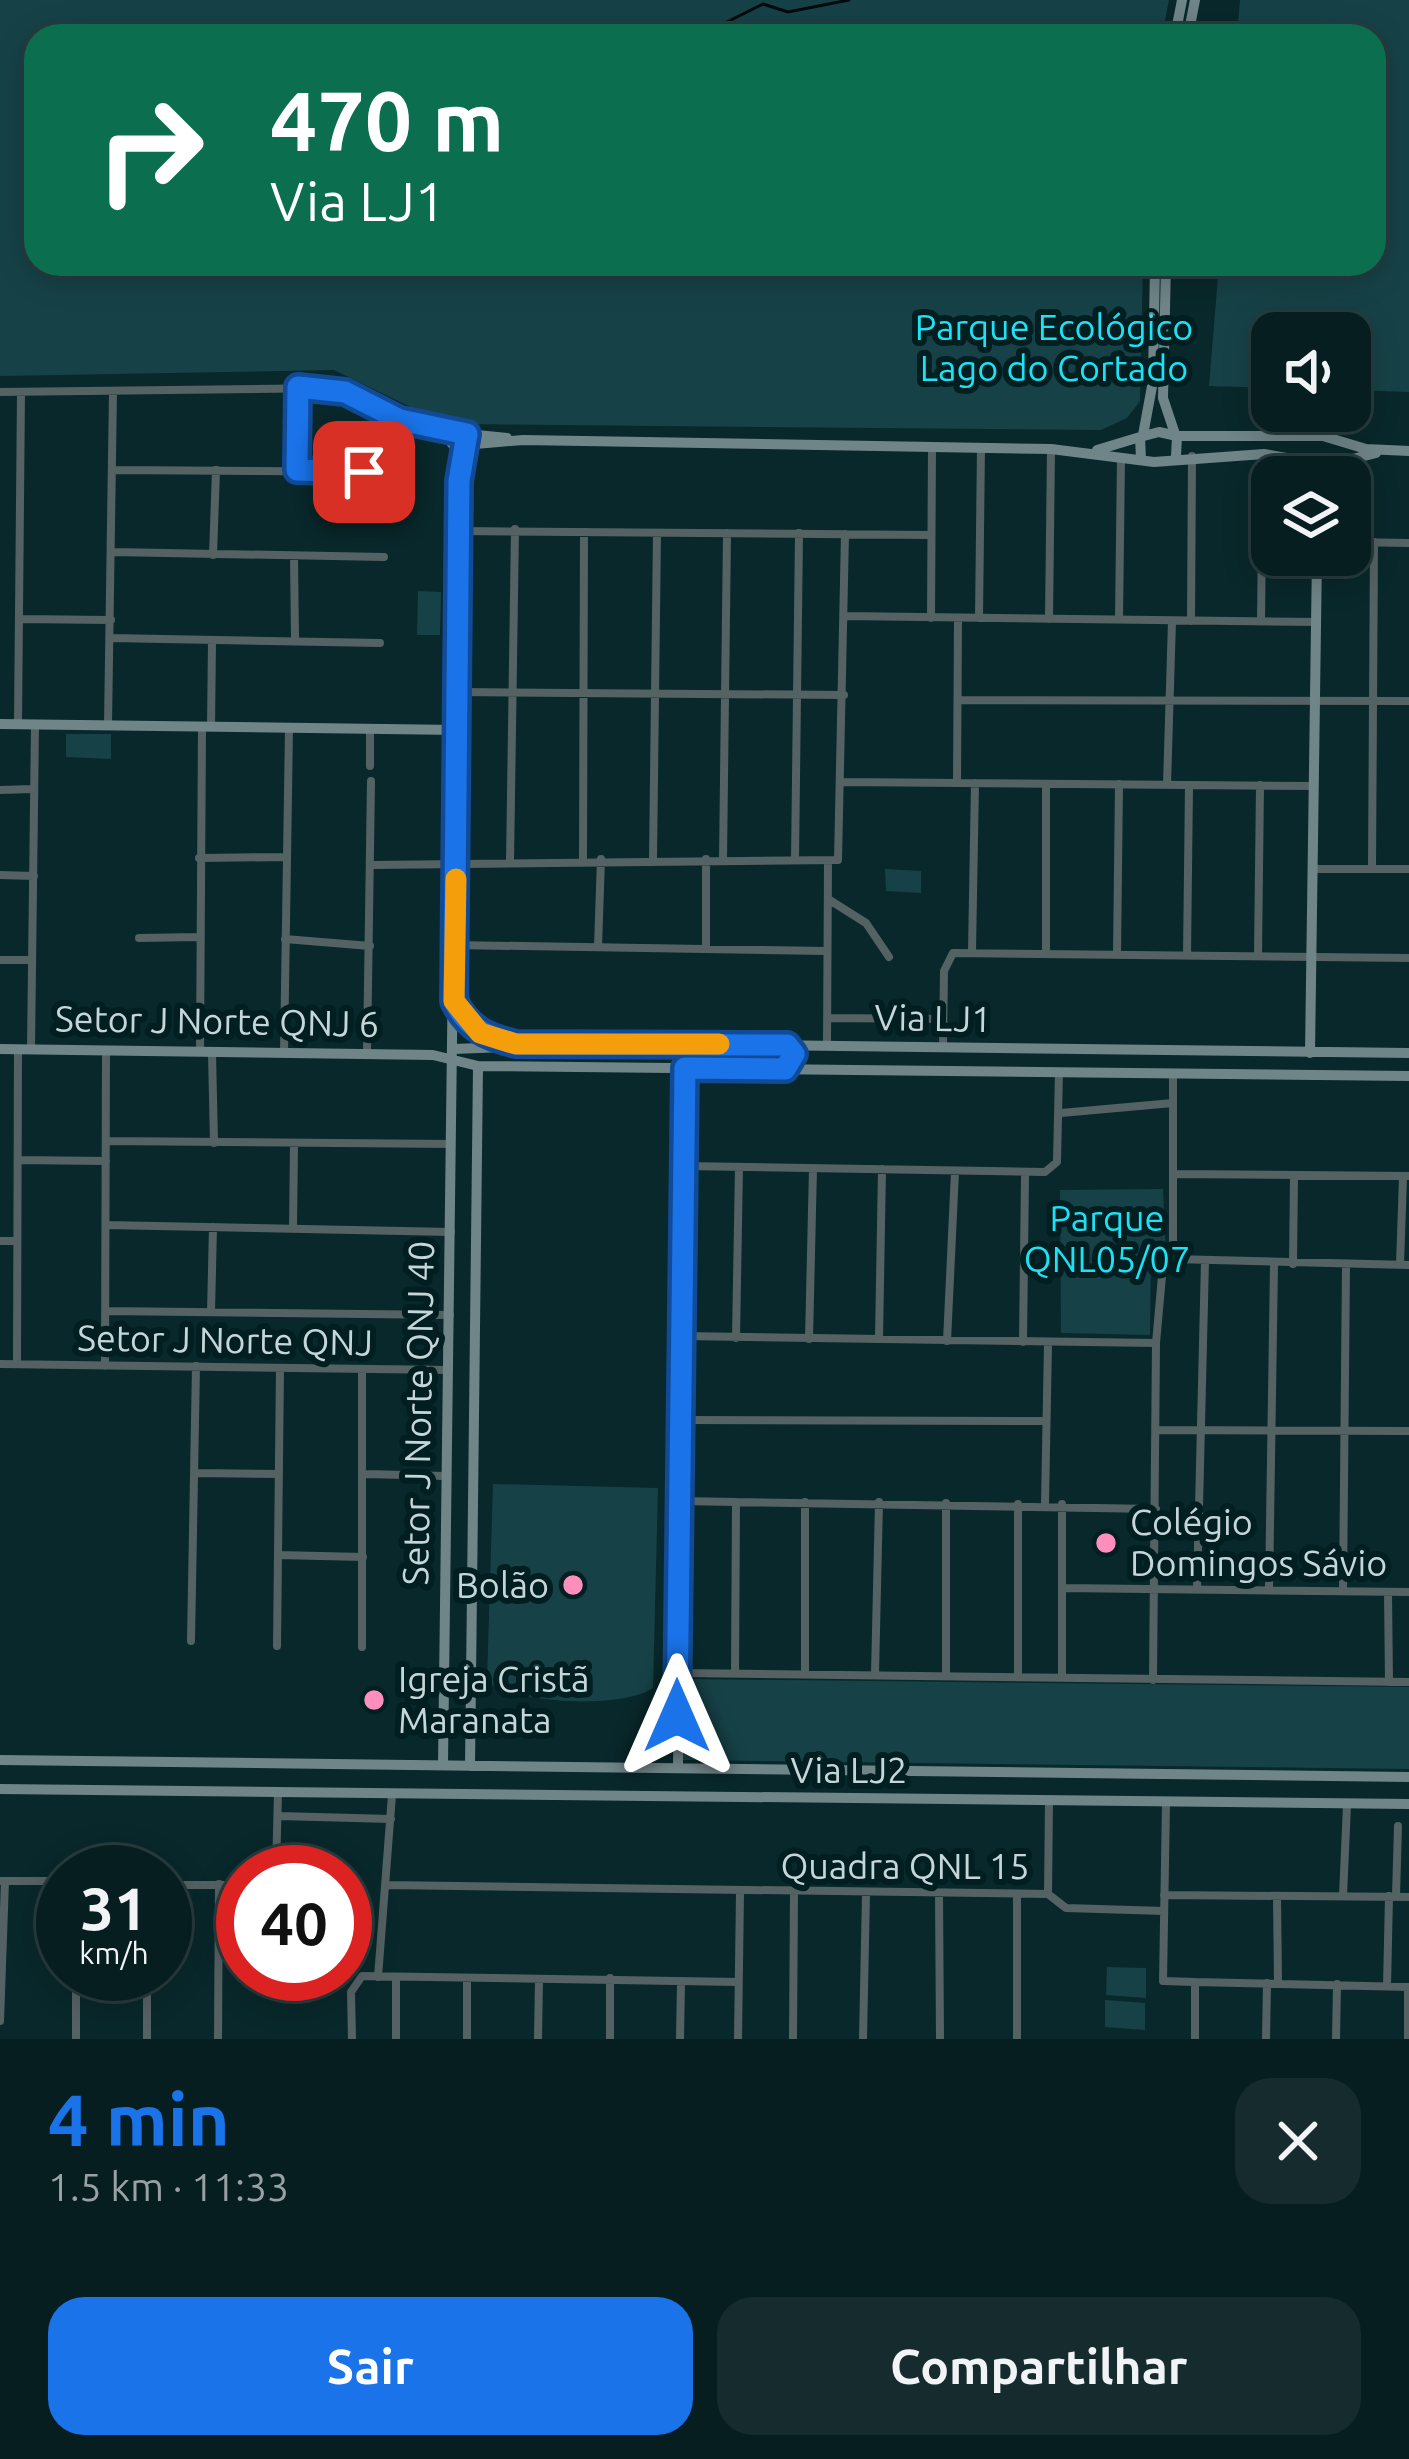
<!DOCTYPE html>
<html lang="pt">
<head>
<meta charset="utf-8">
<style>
	:root { --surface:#071e20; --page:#152b2d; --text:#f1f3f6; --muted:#98a2a5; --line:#283c3e; --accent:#1a73e8 }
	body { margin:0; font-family:Ubuntu,sans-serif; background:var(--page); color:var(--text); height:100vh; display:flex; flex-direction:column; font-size:45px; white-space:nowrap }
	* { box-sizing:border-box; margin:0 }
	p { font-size:39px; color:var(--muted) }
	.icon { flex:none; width:66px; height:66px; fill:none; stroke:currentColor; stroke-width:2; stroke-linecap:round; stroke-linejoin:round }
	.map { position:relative; height:2039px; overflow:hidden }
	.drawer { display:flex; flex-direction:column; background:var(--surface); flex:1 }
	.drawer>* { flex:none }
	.banner { position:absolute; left:24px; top:24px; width:1362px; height:252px; border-radius:36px; box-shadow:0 6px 30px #0003,0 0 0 3px var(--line); background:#0b6e4f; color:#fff; overflow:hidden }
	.controls { position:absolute; left:1251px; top:312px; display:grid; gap:24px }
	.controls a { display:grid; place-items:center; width:120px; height:120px; border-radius:24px; background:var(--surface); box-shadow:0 6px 30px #0003,0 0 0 3px var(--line); font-size:60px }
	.speed { position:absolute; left:36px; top:1845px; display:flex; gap:24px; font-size:60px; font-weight:700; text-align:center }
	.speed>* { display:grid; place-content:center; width:156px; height:156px; border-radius:50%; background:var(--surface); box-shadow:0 6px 30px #0003,0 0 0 3px var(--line); line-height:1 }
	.speed small { font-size:30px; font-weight:400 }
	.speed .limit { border:18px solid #d22; background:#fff; color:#111 }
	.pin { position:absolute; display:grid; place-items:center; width:102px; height:102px; color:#fff; margin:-51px; border-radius:24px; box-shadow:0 6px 18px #0006 }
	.me { position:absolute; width:132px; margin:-66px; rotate:0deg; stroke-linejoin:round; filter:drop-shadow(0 0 9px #0008) }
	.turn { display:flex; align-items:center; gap:42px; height:252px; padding:0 48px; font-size:54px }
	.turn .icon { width:156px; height:156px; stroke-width:2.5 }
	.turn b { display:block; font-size:84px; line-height:102px }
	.round { display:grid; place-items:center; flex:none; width:126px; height:126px; border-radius:36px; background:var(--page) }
	.overview { display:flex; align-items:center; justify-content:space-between; height:204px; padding:0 48px }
	h1 { font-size:72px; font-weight:700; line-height:90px; color:var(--accent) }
	.action { display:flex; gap:24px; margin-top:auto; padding:24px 48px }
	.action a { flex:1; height:138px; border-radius:36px; background:var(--accent); color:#fff; font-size:48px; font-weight:700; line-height:138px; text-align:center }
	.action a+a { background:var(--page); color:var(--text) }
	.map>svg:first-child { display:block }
</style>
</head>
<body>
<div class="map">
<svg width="1409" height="2039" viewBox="0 0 1409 2039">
	<rect width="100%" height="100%" fill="#09282b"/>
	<!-- green -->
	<path fill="#164247" d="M0 0H1169L1162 36H36V264H1143L1140 401 1127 418 1101 430 446 424 334 370 0 376Z
		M1240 0H1409V392L1350 390V333H1272V388L1209 386 1219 264H1374V36H1237Z
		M418 591 441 592 440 635H417Z
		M66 734H111V759L66 757Z
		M885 869 921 871V893L886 891Z
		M1163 1189 1166 1254 1151 1255 1150 1335 1061 1333 1060 1190Z
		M493 1484 658 1488 653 1688C621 1709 518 1704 487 1682Z
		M684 1679 1409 1687V1769L683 1760Z
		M1107 1967 1146 1968V1998L1106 1995Z
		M1105 2000 1145 2003V2030L1105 2027Z"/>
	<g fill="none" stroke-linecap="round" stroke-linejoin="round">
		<!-- stream -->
		<path stroke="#010b0d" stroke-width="3" d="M437 36 459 29 487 36
			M541 36 548 31 564 36
			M699 36 763 4 788 12 849 0"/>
		<!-- street -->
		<path stroke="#556263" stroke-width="8" d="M0 392 333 388 451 442
			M413 423 455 430
			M114 470 398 472
			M297 470 298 387
			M459 531 930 535
			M1350 542 1409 543
			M113 552 384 557
			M213 555 216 470
			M294 556 295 639
			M845 616 1317 622
			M931 618 932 447
			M979 618 981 447
			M20 619 111 620
			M1049 619 1051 449
			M1119 619 1121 458
			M1191 621 1192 456
			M1261 621 1263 455
			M111 638 380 643
			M459 692 844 695
			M958 700 1409 701
			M18 723 21 392
			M108 725 113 391
			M211 727 212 640
			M370 766V729
			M843 782 1314 786
			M957 782 958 618
			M1046 784V951
			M1167 785 1172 621
			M0 790 33 789
			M199 858 287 857
			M583 859 584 532
			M653 859 657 533
			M706 859V949
			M723 860 727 533
			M795 860 799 533
			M510 862 515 529
			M371 865 838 860 845 534
			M1372 868 1374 542
			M1316 869H1409
			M0 875 34 876
			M828 899 866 923 889 957
			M139 938 199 937
			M285 939 370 946
			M455 945 827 951
			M598 947 601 859
			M972 951 975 783
			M1117 954 1119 784
			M1187 955 1189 786
			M1258 955 1260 785
			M0 960H30
			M827 1018 943 1019
			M827 1045 828 861
			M943 1047 944 971 953 953 1409 958
			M31 1049 35 725
			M200 1052 202 726
			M212 1053 214 1143
			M284 1053 289 728
			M367 1053 371 781
			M1061 1113 1173 1103
			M106 1141 451 1144
			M18 1160 106 1161
			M684 1166 1045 1172 1057 1162 1059 1072
			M1173 1174 1409 1176
			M106 1225 451 1232
			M293 1228 294 1143
			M0 1241H17
			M1173 1259V1073
			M1293 1264 1294 1175
			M1400 1265 1403 1177
			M106 1311 450 1315
			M211 1312 213 1227
			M682 1336 1156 1343
			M736 1338 739 1167
			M809 1339 813 1168
			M879 1339 882 1169
			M947 1341 955 1172
			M1023 1342 1025 1175
			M0 1364 449 1370
			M17 1364 18 1049
			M105 1366 106 1051
			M682 1420 1046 1421
			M1159 1430 1409 1431
			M195 1473 279 1474
			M365 1474 446 1476
			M680 1501 1156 1509
			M1045 1503 1048 1343
			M1062 1504V1677
			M278 1555 363 1557
			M1062 1588 1409 1592
			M1197 1589 1205 1261
			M1269 1590 1274 1264
			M1343 1591 1346 1265
			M1388 1592 1389 1682
			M191 1641 196 1366
			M277 1646 280 1368
			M362 1647V1370
			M805 1672V1502
			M679 1673 1409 1682
			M735 1673 736 1502
			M875 1674 879 1502
			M946 1675V1503
			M1018 1676V1504
			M1153 1680 1156 1343 1163 1265 1173 1259 1409 1265
			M1166 1803 1163 1981 1195 1982V2039
			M279 1816 391 1819
			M276 1872 278 1792
			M1 1881H63
			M165 1885H243
			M387 1885 1048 1894 1049 1801
			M939 1893 940 2039
			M1017 1894V2039
			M1048 1894 1066 1908 1164 1911
			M1164 1895 1409 1897
			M1277 1896 1278 1983
			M1343 1896 1347 1805
			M1396 1896 1398 1826
			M378 1977 392 1795
			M396 1977V2039
			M467 1979V2039
			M1195 1982 1409 1987
			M1387 1986 1389 1896
			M0 2021 5 1881
			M76 2039V1974
			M147 2039V1974
			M218 2039 219 1884
			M352 2039 351 1992 362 1976 738 1982
			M538 2039 539 1979
			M610 2039V1978
			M680 2039 681 1982
			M738 2039 740 1892
			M793 2039 794 1892
			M863 2039 866 1894
			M1266 2039 1267 1983
			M1336 2039 1337 1984
			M1408 2039V1987"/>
		<!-- secondary -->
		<path stroke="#708588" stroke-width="10" d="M1175 36 1182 0
			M1188 36 1195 0
			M1166 264 1163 398 1175 434
			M450 438a9 9 0 1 1 18 0a9 9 0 1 1-18 0Z
			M467 434 507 438
			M1143 435 1153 381 1155 264
			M1177 436H1323L1366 449 1409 451
			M464 445 523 440 1051 449 1154 462 1264 454 1332 466
			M1097 450 1140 437
			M1141 459 1140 437 1159 432 1177 436 1176 456
			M1341 462 1376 453
			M0 724 458 730
			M455 1004 472 1027 506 1041
			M0 1049 433 1055 478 1066 1409 1076
			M454 1049 596 1043 1409 1053
			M1310 1053 1317 555
			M0 1760 1409 1777
			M443 1765 459 481 455 445
			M470 1766 478 1066
			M678 1767 685 1068
			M0 1789 1409 1804"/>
	</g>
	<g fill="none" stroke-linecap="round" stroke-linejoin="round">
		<!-- route casing -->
		<g stroke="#114b97" stroke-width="30">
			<path id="route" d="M364 472 297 470 298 387 345 392 400 420 467 434 459 481 454 1001C468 1029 487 1037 516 1044L787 1045 794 1054 785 1069 685 1068 677 1716"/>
		</g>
		<!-- route -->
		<use href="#route" stroke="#1a73e8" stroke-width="21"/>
		<!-- slow -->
		<path stroke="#f59e0b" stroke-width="21" d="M456 879 454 1001 480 1033 516 1044H719"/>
	</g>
	<!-- markers -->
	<g fill="#fe8ebc" stroke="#011e21" stroke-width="4.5">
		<circle cx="1106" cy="1543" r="12"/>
		<circle cx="573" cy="1585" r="12"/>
		<circle cx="374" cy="1700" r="12"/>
	</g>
	<g text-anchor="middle" stroke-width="12" stroke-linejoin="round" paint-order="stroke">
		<!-- park labels -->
		<g font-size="36" fill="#1fe1f3" stroke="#011e21">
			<text x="1054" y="340">Parque Ecológico<tspan x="1054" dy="41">Lago do Cortado</tspan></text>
			<text x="1107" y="1231">Parque<tspan x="1107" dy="41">QNL05/07</tspan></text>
		</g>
		<!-- street labels -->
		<g font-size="36" fill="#c6d6d8" stroke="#011e21">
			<text transform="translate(933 1018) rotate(1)" y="13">Via LJ1</text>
			<text transform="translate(217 1021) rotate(1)" y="13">Setor J Norte QNJ 6</text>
			<text transform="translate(225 1340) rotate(1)" y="13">Setor J Norte QNJ</text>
			<text transform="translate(418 1413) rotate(-89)" y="13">Setor J Norte QNJ 40</text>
			<text x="849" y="1783">Via LJ2</text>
			<text x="905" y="1879">Quadra QNL 15</text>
		</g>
		<!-- poi labels -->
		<g font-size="36" fill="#c6d6d8" stroke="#011e21" text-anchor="start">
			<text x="1130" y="1535">Colégio<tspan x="1130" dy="41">Domingos Sávio</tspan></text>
			<text x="549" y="1598" text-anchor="end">Bolão</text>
			<text x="398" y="1692">Igreja Cristã<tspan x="398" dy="41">Maranata</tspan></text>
		</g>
	</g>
</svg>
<div class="controls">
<a><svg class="icon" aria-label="sound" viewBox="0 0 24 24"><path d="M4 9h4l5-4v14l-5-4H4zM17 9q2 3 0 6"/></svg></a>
<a><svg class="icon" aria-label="layers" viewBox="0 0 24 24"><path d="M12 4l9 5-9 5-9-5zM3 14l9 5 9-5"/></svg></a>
</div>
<div class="speed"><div>31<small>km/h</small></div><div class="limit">40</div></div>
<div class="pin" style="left:364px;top:472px;background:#d93025"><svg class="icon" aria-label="arrive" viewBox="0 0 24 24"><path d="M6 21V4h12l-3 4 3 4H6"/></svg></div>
<svg class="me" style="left:677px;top:1716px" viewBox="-20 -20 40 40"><path d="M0-17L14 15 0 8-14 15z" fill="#1a73e8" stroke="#fff" stroke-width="4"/></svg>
<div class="banner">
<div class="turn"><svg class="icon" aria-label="right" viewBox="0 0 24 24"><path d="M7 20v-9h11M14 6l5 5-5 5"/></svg><div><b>470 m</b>Via LJ1</div></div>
</div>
</div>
<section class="drawer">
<div class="overview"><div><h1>4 min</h1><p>1.5 km · 11:33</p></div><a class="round"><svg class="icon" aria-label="close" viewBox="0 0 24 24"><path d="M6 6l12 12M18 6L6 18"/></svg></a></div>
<div class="action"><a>Sair</a><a>Compartilhar</a></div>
</section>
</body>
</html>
